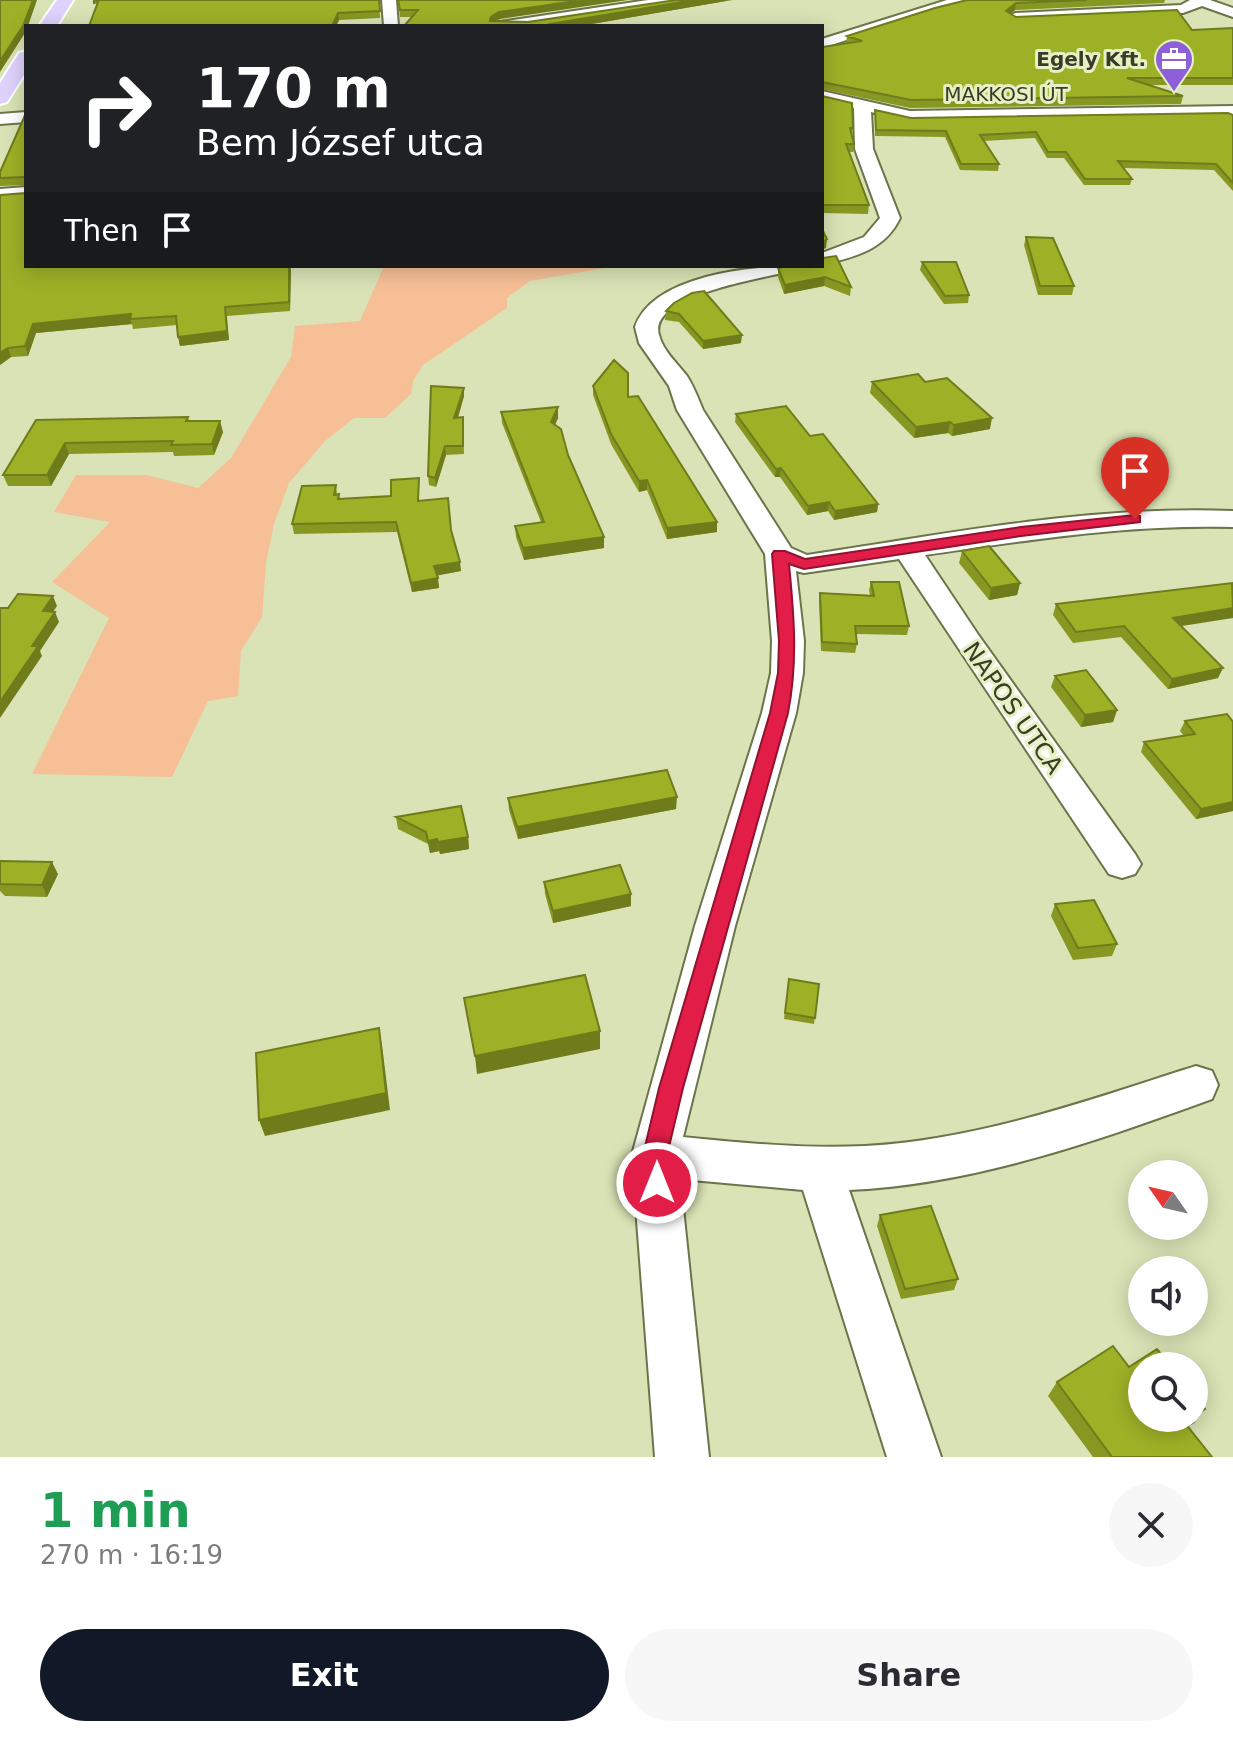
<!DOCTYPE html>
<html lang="en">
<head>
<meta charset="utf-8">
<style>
	:root { --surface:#fff; --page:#f7f7f7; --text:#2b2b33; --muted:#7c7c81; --accent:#111827 }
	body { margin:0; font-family:"DejaVu Sans",sans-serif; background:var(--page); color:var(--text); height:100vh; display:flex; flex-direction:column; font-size:30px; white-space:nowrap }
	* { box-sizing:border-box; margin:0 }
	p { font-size:26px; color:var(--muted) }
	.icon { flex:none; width:44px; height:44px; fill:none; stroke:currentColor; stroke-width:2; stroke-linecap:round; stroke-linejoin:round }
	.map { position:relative; height:1457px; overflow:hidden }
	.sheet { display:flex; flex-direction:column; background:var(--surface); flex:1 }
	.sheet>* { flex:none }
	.guide { position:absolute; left:24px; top:24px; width:800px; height:244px; border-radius:0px; box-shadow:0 4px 20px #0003; background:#202124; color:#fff; overflow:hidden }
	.needle { width:52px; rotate:304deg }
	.tools { position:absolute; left:1128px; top:1160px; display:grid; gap:16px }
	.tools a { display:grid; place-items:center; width:80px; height:80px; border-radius:50%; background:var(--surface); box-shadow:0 4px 20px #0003; font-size:40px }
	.pin { position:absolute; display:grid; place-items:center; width:68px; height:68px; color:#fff; margin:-82px -34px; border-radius:50% 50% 50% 0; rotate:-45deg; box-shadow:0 0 8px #0007 }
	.pin .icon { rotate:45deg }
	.me { position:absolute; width:88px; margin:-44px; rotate:0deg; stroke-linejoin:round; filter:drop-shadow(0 0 6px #0008) }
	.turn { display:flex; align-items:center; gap:28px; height:168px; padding:0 40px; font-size:36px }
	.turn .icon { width:104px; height:104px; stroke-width:2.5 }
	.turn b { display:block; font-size:56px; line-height:68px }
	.then { display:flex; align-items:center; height:76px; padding:0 40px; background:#0003; gap:16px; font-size:30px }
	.round { display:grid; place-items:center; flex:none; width:84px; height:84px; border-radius:42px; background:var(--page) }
	.head { display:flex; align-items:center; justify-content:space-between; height:136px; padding:0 40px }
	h1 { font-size:48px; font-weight:800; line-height:60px; color:#1e9e55 }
	.action { display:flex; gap:16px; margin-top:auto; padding:16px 40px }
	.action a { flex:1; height:92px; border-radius:48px; background:var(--accent); color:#fff; font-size:32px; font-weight:800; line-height:92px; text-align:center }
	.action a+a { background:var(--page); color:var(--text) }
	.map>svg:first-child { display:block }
</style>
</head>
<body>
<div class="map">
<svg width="1233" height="1457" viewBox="0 0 1233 1457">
	<rect width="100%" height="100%" fill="#d9e3b5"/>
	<!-- green -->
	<path fill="#f6bf96" d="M384 266H616L530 281 507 298V308L423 365 413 381 411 394 385 418H354L325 441 289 483 274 524 266 563 262 617 241 651 238 696 208 701 172 777 32 774 109 618 52 582 110 522 54 512 76 475H147L198 488 231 458 291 357 295 326 360 321Z"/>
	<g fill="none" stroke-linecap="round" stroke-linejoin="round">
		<!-- minor casing -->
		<g stroke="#6b744a" stroke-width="4">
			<path id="minor" d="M382 0H396L398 26H384Z
				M648 0H682L675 4 528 26H493L500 22Z
				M947 0H969L822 48V39Z
				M1190 0H1210L1233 8V17L1202 6 1183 13 1015 21 1008 17 1015 13 1181 5Z
				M822 91 910 111 1233 106V116L910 121 871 112 873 149 900 218C885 250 854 257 822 265V253L864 237 880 218 855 149 854 108 822 101Z
				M26 112V122L0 124V114Z
				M26 187V199L0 201V189Z
				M799 266 796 270C770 277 647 294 659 335 663 351 677 363 687 376 694 387 698 398 703 410L791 548 807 555C948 534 1090 505 1233 511V527C1128 524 1029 540 925 555L979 636 1135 854 1141 864 1135 874 1122 878 1109 874 899 559 804 573 796 571 804 641 803 673 796 713 735 926 683 1137C744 1143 804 1149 865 1146 979 1140 1089 1100 1196 1066L1212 1071 1218 1085 1212 1099C1096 1141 973 1185 849 1190L941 1457H887L803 1190 680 1179 709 1457H655L632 1155 695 926 762 713 771 673 772 641 765 554 677 410 669 386 639 343 635 327C653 275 752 266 799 266Z"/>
		</g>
		<!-- major casing -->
		<g stroke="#fff" stroke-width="4">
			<path id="major" d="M57 0H73L57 26H39Z
				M26 51V72L7 102 0 104V83L19 53Z"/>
		</g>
		<!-- minor -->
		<use href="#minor" fill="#fff" fill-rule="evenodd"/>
		<!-- major -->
		<use href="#major" fill="#dfd2fd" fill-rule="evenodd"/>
	</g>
	<!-- wall -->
	<path fill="#879822" d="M379 0 380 18 339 20 336 26H89L95 9Z
		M398 0 500 19 495 21 528 22 732 0 580 26H404L412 17H400Z
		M967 0H1165L1164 3 1015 10 1010 14 1016 17 1192 30 1233 28V85H1149L1183 96 1181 104 910 108 822 89V47L846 43 847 36Z
		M822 96 853 128 852 136 854 144 853 152H849L869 205 868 214 822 213Z
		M875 110 911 118 1233 115V191L1214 170 1123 168 1132 179 1130 185H1084L1064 158H1047L1035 138 984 141 999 164 998 171 960 170 945 137 875 136Z
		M26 113V266L291 269 290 311 227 316 229 340 180 346 177 325 133 329 132 324 36 333 28 356 11 357 0 365 26 193V185L0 186V172Z
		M1026 237 1074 286 1072 295H1038L1024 245Z
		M922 262 969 295 968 303 944 304 920 270Z
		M822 266 851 287 850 296 824 286 784 294 778 277V268Z
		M674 303 741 343 703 349 679 322 665 320 666 311Z
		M872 382H925L990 429 952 436 948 433 914 438 870 393Z
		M593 386 717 522V532L667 539 647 490 639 492 611 444 593 395Z
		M464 388V396L458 418 463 417 464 454 446 455 436 487 429 485 428 476Z
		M501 412 558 418 555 425 604 537V548L524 560 516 537 515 526 541 522 502 423Z
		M736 414 878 504 877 512 834 520 828 511 807 515 780 477H775L735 422Z
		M188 417 189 421 223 432 214 455 174 456 173 452 69 454 51 486H8L3 475 36 420Z
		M419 478V501L451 530 461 571 437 575 439 588 412 592 397 532 294 534 292 524 336 485 337 494H339L340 499 391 496Z
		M962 551 1020 583 1017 595 989 600 959 563Z
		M871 582 909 626 907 635 856 634 857 644 855 653 821 651 819 601 820 593 870 595 869 590Z
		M1056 604 1181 626 1218 678 1168 689 1121 637 1073 643 1053 615Z
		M1055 676 1117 710 1113 722 1081 727 1051 687Z
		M1185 721 1233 722V811L1196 819 1141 752 1144 742 1184 736 1180 731Z
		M508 798 676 809 518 839 509 810Z
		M396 817 468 837 469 849 440 854 439 851 430 853 428 844 398 829Z
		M0 861 58 874 47 897 5 896 0 891Z
		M544 882 631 906 553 923 545 894Z
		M1055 904 1117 944 1112 956 1073 960 1051 916Z
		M789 979 819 984 814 1024 784 1019Z
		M880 1215 958 1279 954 1290 901 1299 877 1226Z
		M1129 1367 1205 1409 1194 1423 1188 1427 1212 1457H1093L1048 1396 1057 1382Z"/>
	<!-- shaded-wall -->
	<path fill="#6e7c1b" d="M33 0H37L28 26H26L25 33 0 72V61Z
		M583 0H628L500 19 492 23 491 26V17L499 12Z
		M694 0H732L580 26H550V24Z
		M1016 3 1015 10 1005 18 1006 11Z
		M338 13 339 20 336 26H332Z
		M827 239 826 248 822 250V242Z
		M289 266 291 269 290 311 289 302Z
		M825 277 824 286 784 294 785 285Z
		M225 307 229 340 180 346 178 337Z
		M131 314 130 319 132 324 36 333 28 356 25 346 33 324Z
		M742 335 741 343 703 349V341Z
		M8 348 11 357 0 365V353Z
		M464 388V396L455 427 454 418Z
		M558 407V418L551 433V422Z
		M992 418 990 429 952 436 954 425Z
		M220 421 223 432 214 455 212 444Z
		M950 422 948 433 914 438 916 427Z
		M65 443 69 454 51 486 47 475Z
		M445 446 446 455 436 487 435 478Z
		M781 468 780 477H775L776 469Z
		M647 480V490L639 492V481Z
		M829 502 828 511 807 515 808 506Z
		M878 504 877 512 834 520 835 511Z
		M717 522V532L667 539V528Z
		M604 537V548L524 560 523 548Z
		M460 562 461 571 435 576 434 566Z
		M438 578 439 588 412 592 411 583Z
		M1020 583 1017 595 989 600 991 588Z
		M53 596 57 606 47 621 43 611Z
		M1233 608V618L1169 628 1173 618Z
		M55 612 59 622 40 651 42 656 0 718V702L32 646Z
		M1223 668 1218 678 1168 689 1172 679Z
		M1117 710 1113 722 1081 727 1085 715Z
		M677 797 676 809 518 839 517 827Z
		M1233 802V811L1196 819 1201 809Z
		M468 837 469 849 440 854 438 842Z
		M437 839 439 851 430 853 428 841Z
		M52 862 58 874 47 897 42 885Z
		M631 894V906L553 923V911Z
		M379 1028 382 1045 390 1110 265 1136 259 1120Z
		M600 1031V1049L477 1074 475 1056Z
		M1205 1409 1194 1423 1173 1436 1185 1423 1192 1418H1194V1416Z"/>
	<!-- building -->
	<path fill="#9db127" stroke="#6e7c1b" stroke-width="2" d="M0 0H33L23 26 0 61Z
		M94 0H379L380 11 338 13 332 26H89L98 2 94 3Z
		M398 0H583L499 12 491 17 490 21 528 22 676 0H694L550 24 553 26H404L418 10H400Z
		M967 0H1087L1016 3 1006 11 1016 17 1177 10 1192 30 1233 28V78H1127L1183 96 911 100 822 82V47L862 41 847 36 935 8Z
		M822 96 852 103 853 128H850L854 144H846L869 205H822Z
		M875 110 911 118 1228 113 1233 115V183L1216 164 1118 161 1132 179H1085L1066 152H1048L1036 132 980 135 999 164H961L946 131 876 130Z
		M26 113V266H289V302L225 307 227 331 178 337 176 316 130 319 131 314 33 324 25 346 8 348 0 353V195L26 193V177L0 178V172Z
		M822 229 827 239 822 242Z
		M1026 237 1053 238 1074 286H1040Z
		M836 256 851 287 825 277 785 285 778 268 788 266H822V258Z
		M922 262H956L969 295 945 296Z
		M704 291 742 335 703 341 679 314 666 311 674 303 692 293Z
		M614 360 628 373V397L638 396 717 522 667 528 647 480 639 481 611 434 593 386Z
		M918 374 925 382 947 378 992 418 954 425 950 422 916 427 872 382Z
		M431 386 464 388 454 418 463 417V446H445L435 478 428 476Z
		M786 406 810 436 823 434 878 504 835 511 829 502 808 506 781 468 776 469 736 414Z
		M558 407 551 422 561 429 568 455 604 537 523 548 515 526 544 522 501 412Z
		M188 417 186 421H220L212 444 171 445 173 441 65 443 47 475H3L36 420Z
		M419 478 418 501 448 498 451 530 460 562 434 566 438 578 411 583 396 522 292 524 302 486 336 485 334 495 339 494 338 499 391 496V480Z
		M989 546 1020 583 991 588 962 551Z
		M871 582H899L909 626H855L857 644 822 642 820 593 874 596Z
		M1232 583 1233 608 1173 618 1223 668 1172 679 1124 626 1076 632 1056 604Z
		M18 594 53 596 43 611 55 612 32 646H38L0 702V608H8Z
		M1086 670 1117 710 1085 715 1055 676Z
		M1227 714 1233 722V802L1201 809 1144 742 1195 734 1185 721Z
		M667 770 677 797 517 827 508 798Z
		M461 806 468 837 438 842 437 839 428 841 426 832 396 817Z
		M0 861 52 862 42 885 0 884Z
		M620 865 631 894 553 911 544 882Z
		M1094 900 1117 944 1078 948 1055 904Z
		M585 975 600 1031 475 1056 464 998Z
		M789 979 819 984 815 1018 785 1013Z
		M379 1028 386 1093 259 1120 256 1053Z
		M931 1206 958 1279 905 1289 880 1215Z
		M1113 1346 1129 1367 1157 1349 1171 1366H1142V1418H1192L1185 1423 1212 1457H1112L1057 1382Z
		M1194 1394 1205 1409 1194 1416Z"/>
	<!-- route -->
	<path fill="#e11d48" stroke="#92132f" stroke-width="2" d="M1135 515 1140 516V522L1021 536 804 569 789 564C794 615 798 662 788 713L683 1088 667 1155 670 1183 666 1192 657 1195 649 1192 643 1155 659 1088 770 713 778 673 779 641 772 554 774 551H785L805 559 1021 527Z"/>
	<!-- icons -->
	<defs>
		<g id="office-pin" transform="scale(2)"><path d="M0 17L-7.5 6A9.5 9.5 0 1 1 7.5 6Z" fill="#8d5fd9" stroke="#e6f0c2"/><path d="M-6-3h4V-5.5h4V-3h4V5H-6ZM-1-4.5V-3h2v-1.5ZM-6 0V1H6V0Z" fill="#fff"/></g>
	</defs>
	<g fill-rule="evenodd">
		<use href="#office-pin" x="1174" y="59"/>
	</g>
	<g text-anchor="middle" stroke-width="6" stroke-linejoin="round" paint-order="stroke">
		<!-- far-poi labels -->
		<g font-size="20" font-weight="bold" fill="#383c29" stroke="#e6f0c2" text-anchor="end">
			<text x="1146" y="66">Egely Kft.</text>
		</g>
		<!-- far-street labels -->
		<g font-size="20" fill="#383c29" stroke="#e6f0c2">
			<text x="1006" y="101">MAKKOSI ÚT</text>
		</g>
		<!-- street labels -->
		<g font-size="24" fill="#383c29" stroke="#e6f0c2">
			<text transform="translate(1013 708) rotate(55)" y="8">NAPOS UTCA</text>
		</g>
	</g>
</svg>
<div class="tools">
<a><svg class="needle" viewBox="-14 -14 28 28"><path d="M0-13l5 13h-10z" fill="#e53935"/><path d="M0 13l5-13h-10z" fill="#7c7c81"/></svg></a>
<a><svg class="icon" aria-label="sound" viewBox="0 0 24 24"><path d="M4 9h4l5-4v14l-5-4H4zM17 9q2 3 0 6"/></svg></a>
<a><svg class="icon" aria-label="search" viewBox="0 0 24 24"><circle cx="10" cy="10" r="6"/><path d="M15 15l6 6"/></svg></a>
</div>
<div class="pin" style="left:1135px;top:519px;background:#d93025"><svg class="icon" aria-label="arrive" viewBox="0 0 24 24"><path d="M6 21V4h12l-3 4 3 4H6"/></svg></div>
<svg class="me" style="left:657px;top:1183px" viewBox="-20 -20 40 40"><circle r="17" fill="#e11d48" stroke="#fff" stroke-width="3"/><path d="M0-11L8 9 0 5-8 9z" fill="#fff"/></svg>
<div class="guide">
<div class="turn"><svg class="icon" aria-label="right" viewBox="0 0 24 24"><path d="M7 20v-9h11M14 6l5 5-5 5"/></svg><div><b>170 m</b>Bem József utca</div></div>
<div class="then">Then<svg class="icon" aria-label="arrive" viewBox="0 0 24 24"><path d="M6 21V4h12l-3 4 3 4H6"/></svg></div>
</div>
</div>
<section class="sheet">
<div class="head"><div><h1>1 min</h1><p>270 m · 16:19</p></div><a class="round"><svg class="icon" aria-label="close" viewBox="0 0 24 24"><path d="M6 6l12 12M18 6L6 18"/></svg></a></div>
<div class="action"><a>Exit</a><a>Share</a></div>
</section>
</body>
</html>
